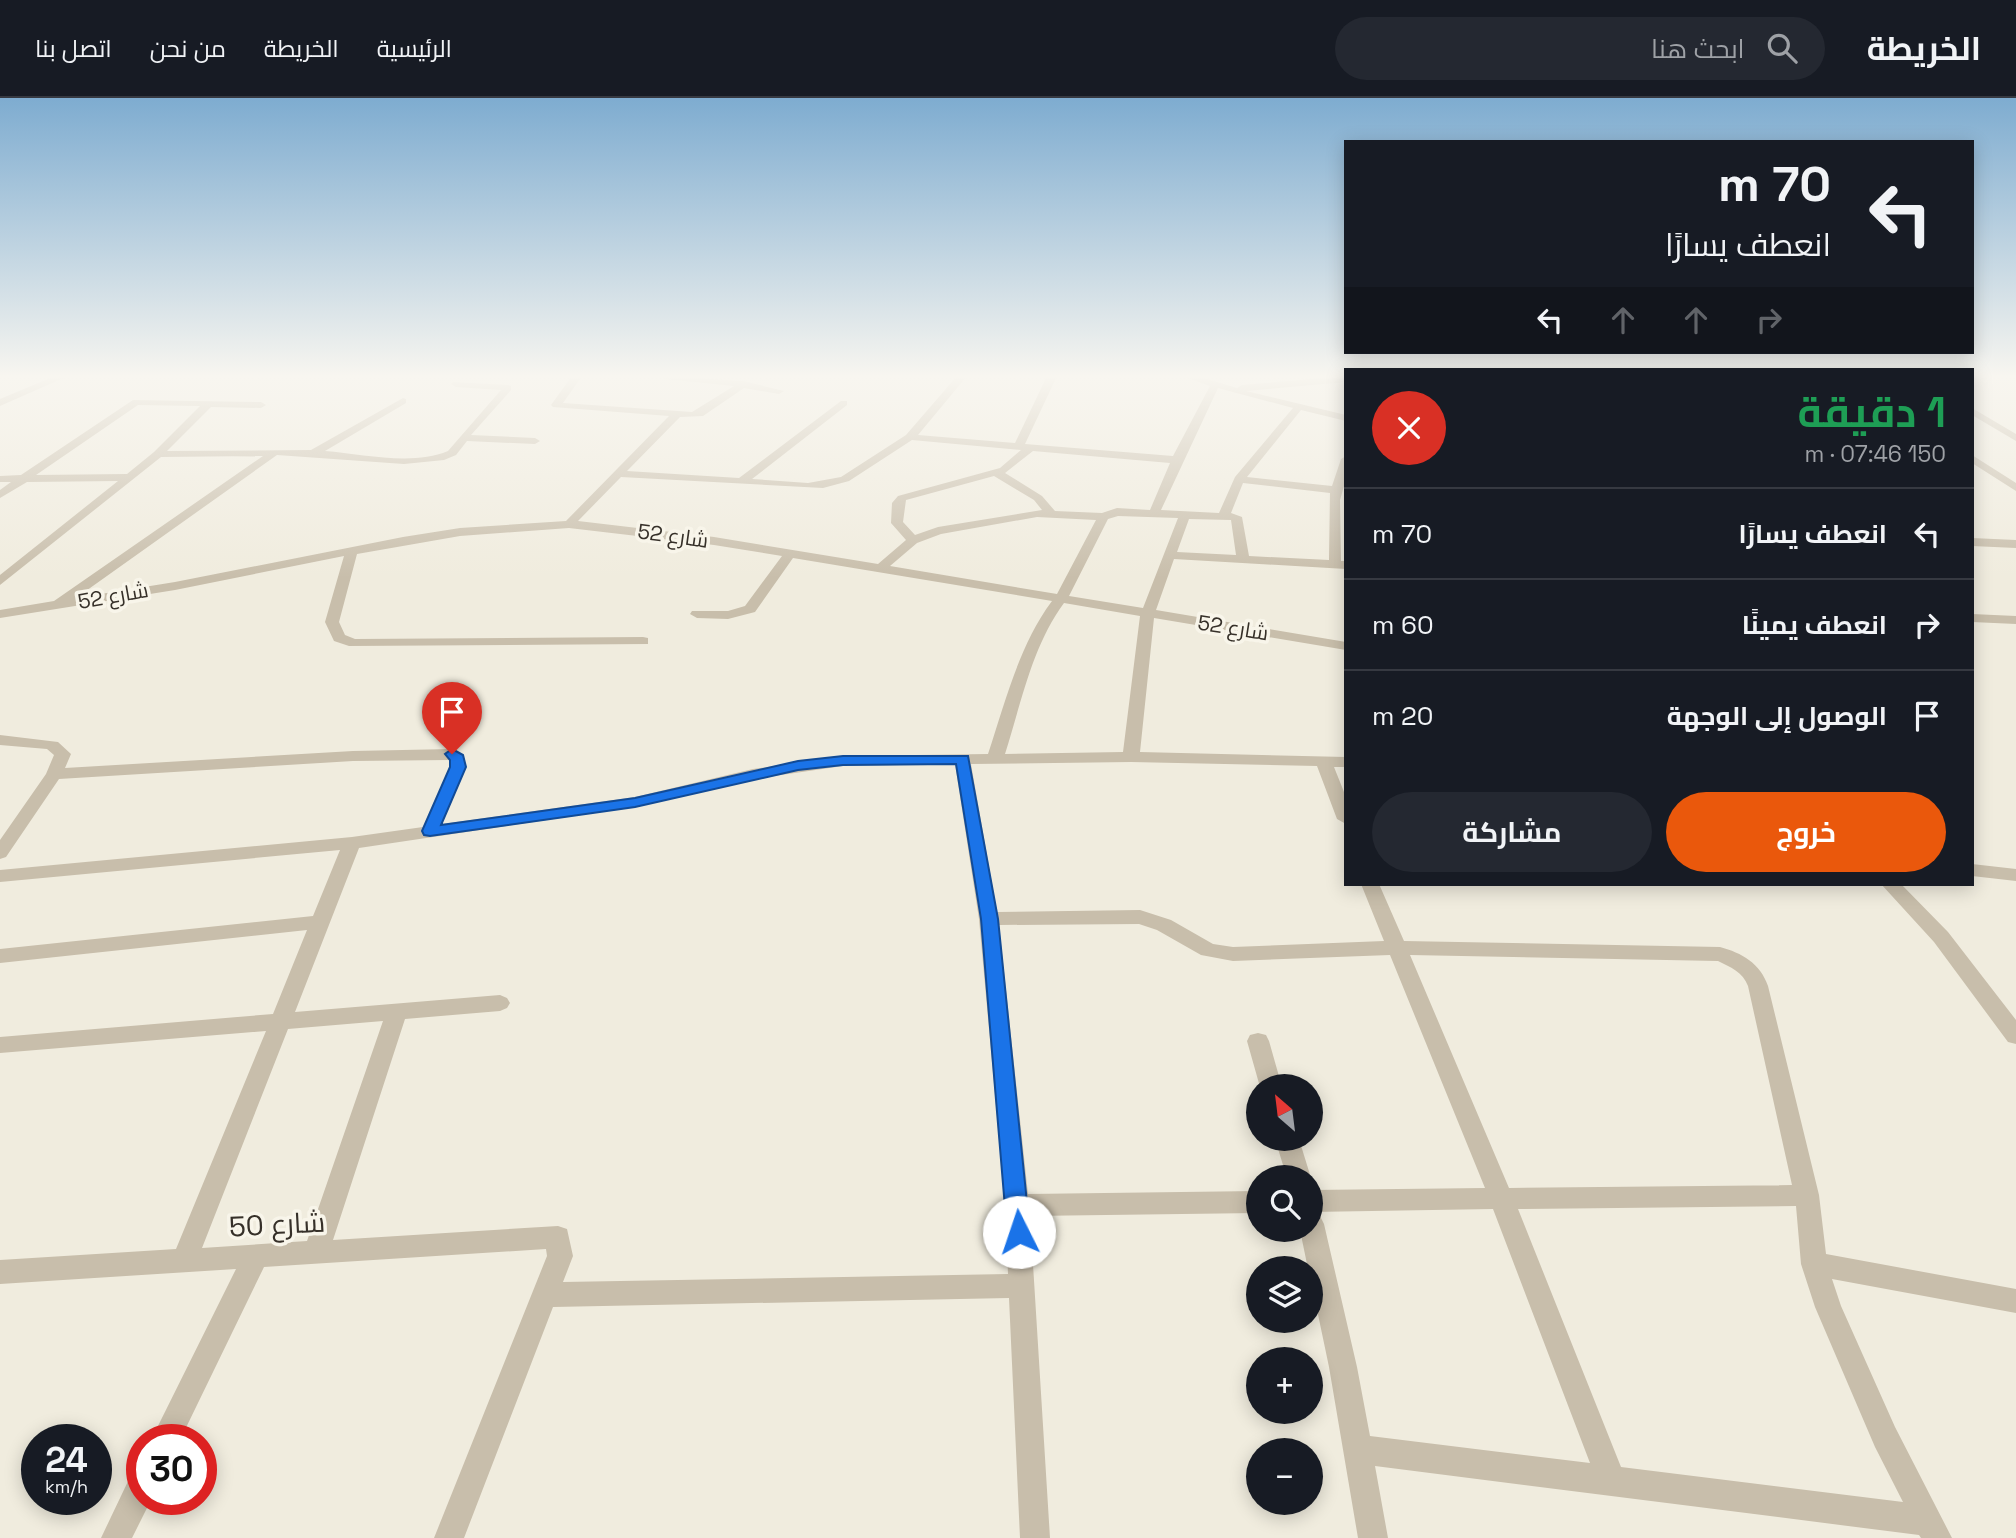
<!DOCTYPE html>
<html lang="ar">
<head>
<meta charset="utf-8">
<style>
	:root { --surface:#171b24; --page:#242831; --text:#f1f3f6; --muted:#9ea1a6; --line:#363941; --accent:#ea580c }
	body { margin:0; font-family:"Space Grotesk",Cairo,sans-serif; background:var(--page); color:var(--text); direction:rtl; height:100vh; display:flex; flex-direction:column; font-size:26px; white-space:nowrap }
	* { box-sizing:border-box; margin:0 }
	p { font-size:23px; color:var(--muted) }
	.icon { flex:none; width:38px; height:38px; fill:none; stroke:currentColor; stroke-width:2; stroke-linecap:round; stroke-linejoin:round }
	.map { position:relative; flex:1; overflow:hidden; direction:ltr }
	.side { position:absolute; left:1344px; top:270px; width:630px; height:518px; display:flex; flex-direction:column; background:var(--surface); border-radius:0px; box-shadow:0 4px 18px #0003; direction:rtl }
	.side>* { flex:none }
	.banner { position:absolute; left:1344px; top:42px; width:630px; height:214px; border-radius:0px; box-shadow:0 4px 18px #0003; direction:rtl; background:#171b24; color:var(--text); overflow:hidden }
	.needle { width:46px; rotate:332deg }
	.controls { position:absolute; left:1246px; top:976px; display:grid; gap:14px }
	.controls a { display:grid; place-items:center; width:77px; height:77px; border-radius:50%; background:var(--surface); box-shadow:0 4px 18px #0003; font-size:35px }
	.speed { position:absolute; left:21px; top:1326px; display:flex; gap:14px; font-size:35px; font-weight:700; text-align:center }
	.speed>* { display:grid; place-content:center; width:91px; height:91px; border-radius:50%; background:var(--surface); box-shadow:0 4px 18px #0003; line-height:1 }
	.speed small { font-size:18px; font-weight:400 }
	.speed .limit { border:10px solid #d22; background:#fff; color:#111 }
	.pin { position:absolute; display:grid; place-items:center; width:60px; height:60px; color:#fff; margin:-72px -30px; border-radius:50% 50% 50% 0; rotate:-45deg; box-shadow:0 0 7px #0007 }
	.pin .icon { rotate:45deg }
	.me { position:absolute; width:77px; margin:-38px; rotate:356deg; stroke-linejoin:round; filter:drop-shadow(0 0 5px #0008) }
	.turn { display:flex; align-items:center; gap:24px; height:147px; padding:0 28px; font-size:32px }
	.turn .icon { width:91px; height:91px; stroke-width:2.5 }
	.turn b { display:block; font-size:49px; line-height:60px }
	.lanes { display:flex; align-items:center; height:66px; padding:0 28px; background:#0003; justify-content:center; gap:35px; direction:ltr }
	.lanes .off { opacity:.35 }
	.round { display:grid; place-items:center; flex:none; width:74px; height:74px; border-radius:37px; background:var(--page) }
	.overview { display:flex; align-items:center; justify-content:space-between; height:119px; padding:0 28px }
	h1 { font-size:42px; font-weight:700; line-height:52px; color:#1e9e55 }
	.primary-button { display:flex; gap:14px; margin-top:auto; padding:14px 28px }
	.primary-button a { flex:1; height:80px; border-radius:42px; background:var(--accent); color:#fff; font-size:28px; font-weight:700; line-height:80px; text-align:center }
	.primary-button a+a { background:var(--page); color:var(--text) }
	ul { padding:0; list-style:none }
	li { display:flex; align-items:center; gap:21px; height:91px; padding:0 28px; border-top:2px solid var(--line) }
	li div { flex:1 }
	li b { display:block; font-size:26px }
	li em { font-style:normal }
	header { display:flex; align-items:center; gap:42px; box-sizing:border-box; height:98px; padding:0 35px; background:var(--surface); border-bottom:2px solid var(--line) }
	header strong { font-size:33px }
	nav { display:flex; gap:38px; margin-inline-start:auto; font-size:24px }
	.search { width:490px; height:63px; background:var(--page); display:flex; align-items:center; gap:18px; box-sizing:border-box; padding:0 24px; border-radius:38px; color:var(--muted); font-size:26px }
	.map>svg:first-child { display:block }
</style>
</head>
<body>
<header>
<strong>الخريطة</strong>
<div class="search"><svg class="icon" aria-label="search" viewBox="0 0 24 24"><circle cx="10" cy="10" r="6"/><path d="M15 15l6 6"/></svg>ابحث هنا</div>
<nav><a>الرئيسية</a><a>الخريطة</a><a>من نحن</a><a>اتصل بنا</a></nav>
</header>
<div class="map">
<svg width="2016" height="1440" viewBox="0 0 2016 1440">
	<rect width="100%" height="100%" fill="#f0ecde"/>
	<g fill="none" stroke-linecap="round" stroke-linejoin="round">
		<!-- minor -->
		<path fill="#c8beab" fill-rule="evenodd" d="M55 278H68L0 308V301Z
			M572 278H582L563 305 692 314 734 288 665 281 660 278 743 283 784 293 779 296 744 290 703 318 680 319 627 373 739 380 841 303H847V307L752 381 808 385 841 379 906 337 957 278H967L918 337 1015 345 1047 278H1057L1025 346 1173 358 1210 288 1182 278H1197L1237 290 1242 287 1346 278V284L1246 293 1346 317V323L1301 312 1247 379 1332 388 1341 361 1346 358V381L1340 402 1341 463H1346V471L1174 461 1156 512 1346 544V552L1154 520 1140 654 1346 659V669H1334L1346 699V726L1337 721 1317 668 1131 664 971 666 997 814 1140 812 1171 822 1213 846 1233 849 1384 843 1361 786H1379L1404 843 1720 849C1742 855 1760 865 1768 888L1819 1097 1826 1156 2016 1191V1215L1832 1181 1841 1208 1895 1329 1952 1440H1921L1919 1437 1375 1368 1388 1440H1358L1329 1269 1311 1183V1171H1308L1300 1132H1311V1115L1320 1118 1324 1126 1357 1269 1370 1338 1590 1365 1493 1111 1311 1114V1092L1485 1090 1390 857 1233 863 1201 857 1157 832 1139 826 999 827 1028 1096 1258 1093V1115L1030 1118 1050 1440H1020L1009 1200 553 1209 464 1440H434L547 1158 546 1151 264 1169 180 1342H151L236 1171 0 1186V1162L176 1151 266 933 0 955V939L273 916 307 832 0 865V851L313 818 340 752 0 784V772L352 739 423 729 450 669 449 662 353 663 59 681 6 759 0 761V742L46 676 54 657 47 651 0 647V637L58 644 71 656 65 670 353 653 452 651 463 657 466 669 442 726 635 699 753 671 843 658 988 656C1005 605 1019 547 1052 503L793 460 755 514 728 521 697 520 690 516 692 513H728L745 508 782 458 714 447 569 430 460 438 357 456 339 524 345 537 355 541 643 539 648 540V546L349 548 334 543 325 524 344 458 175 492 0 520V512L54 503 263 358 161 359 0 487V477L118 383 27 384 0 400V392L11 384H0V378L21 377 133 302 261 304 266 307 261 310 211 309 167 353 311 352 403 300 406 301V305L325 353C363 356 412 368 448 353L501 292 456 289 451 286 453 284 508 287 511 288V292L471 337 535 340 540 343 535 346 467 343 456 357 444 362 404 366 277 357 76 500 175 484 403 439 460 430 566 423 669 318 553 309 551 307ZM1218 290 1293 310 1235 379 1219 415 1161 412ZM138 307 200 308 154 354 127 376 36 377ZM912 342 1021 352 1000 370 898 398 892 405 891 425 906 442 878 466 714 439 578 423 621 379 823 390 849 383ZM1033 353 1170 365 1150 412 1117 410 1102 415 1055 413 1042 398 1005 375ZM994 378 1034 402 1042 412 938 429 915 437 903 424 906 402ZM1243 385 1330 395 1329 462 1249 458 1242 419 1231 415ZM1118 418 1178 420 1143 510 1069 498 1108 421ZM1037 419 1096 422 1057 496 890 468 917 445 941 436ZM1189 421 1231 422 1236 457 1177 454ZM1064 505 1140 518 1123 654 1005 656C1021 606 1032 548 1064 505ZM955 666 979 821 1005 1107 1008 1176 563 1184 573 1158 567 1131 558 1128 333 1142 405 921 500 913 507 910 510 905 507 900 500 897 295 914 359 750 635 709 753 681 843 668ZM1410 857 1718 863C1730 869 1743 874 1748 888L1792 1087 1509 1090ZM383 923 307 1143 202 1150 288 931ZM1796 1108 1801 1166 1815 1209 1875 1349 1903 1404 1621 1369 1518 1111Z
			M1972 310 2016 336V343L1972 317Z
			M1972 357 2016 385V393L1972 365Z
			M1972 440 2016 442V450L1972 448Z
			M1972 516 2016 518V526L1972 524Z
			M1972 766 2016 771V783L1972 778Z
			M1881 786H1901L1948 834 2016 922V946L2008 944 1934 844Z
			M1258 935 1266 937 1269 943 1282 989H1260L1247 943 1250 937Z
			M1275 1041H1299L1311 1080V1081L1287 1080Z
			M142 1373V1402H151L132 1440H101L131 1377Z"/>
	</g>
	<!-- sky -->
	<linearGradient id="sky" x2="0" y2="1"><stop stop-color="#7eacd0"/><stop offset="0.58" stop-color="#f8f6f0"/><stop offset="1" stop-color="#f8f6f0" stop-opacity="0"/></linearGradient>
	<rect width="2016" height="480" fill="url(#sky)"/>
	<!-- route -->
	<path fill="#1a73e8" stroke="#114b97" stroke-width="2" d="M452 651 463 657 466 669 441 727 635 700 798 663 843 658H968L998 821 1030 1134 1027 1141 1019 1144 1011 1141 1007 1134 981 821 956 666 843 667 798 672 635 709 430 738 424 737 422 733 450 669V662L445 656Z"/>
	<g text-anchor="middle" stroke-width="7" stroke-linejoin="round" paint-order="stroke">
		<!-- far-street labels -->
		<g font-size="21" fill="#363029" stroke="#f8f5ea">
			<text transform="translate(673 438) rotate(8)" y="7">شارع 52</text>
			<text transform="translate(113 498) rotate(-10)" y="7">شارع 52</text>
			<text transform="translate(1233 530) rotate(9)" y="7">شارع 52</text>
		</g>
		<!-- near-street labels -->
		<g font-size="28" fill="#363029" stroke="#f8f5ea">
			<text transform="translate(277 1126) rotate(-3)" y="10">شارع 50</text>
		</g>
	</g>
</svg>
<div class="controls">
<a><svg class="needle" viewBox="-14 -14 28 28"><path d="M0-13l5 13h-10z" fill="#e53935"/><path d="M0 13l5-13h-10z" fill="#9ea1a6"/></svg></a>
<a><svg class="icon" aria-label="search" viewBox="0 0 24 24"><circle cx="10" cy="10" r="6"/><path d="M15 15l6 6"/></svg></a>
<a><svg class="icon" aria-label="layers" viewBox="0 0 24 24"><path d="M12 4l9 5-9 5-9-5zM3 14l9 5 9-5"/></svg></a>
<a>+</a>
<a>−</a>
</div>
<div class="speed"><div>24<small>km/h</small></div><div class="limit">30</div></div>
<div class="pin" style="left:452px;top:656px;background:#d93025"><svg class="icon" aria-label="arrive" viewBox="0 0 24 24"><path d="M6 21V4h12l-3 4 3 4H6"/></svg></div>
<svg class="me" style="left:1019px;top:1134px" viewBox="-20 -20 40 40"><circle r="19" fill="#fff"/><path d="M0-13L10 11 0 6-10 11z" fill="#1a73e8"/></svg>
<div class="banner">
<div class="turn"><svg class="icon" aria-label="left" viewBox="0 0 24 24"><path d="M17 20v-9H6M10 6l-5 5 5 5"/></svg><div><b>70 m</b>انعطف يسارًا</div></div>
<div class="lanes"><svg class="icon" aria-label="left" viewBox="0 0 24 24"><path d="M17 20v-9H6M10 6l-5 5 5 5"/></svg><svg class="icon off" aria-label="ahead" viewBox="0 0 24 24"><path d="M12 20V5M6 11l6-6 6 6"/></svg><svg class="icon off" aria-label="ahead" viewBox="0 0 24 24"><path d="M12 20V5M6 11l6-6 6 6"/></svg><svg class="icon off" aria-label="right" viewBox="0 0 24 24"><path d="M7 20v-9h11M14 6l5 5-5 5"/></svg></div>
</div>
<section class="side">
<div class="overview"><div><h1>1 دقيقة</h1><p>150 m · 07:46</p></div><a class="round" style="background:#d93025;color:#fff"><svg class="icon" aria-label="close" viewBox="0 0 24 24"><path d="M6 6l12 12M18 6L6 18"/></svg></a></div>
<ul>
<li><svg class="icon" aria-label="left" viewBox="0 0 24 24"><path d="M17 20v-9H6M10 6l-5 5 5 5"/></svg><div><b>انعطف يسارًا</b></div><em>70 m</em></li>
<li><svg class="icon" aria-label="right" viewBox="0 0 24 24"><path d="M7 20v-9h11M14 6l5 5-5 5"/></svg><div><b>انعطف يمينًا</b></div><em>60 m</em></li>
<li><svg class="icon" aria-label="arrive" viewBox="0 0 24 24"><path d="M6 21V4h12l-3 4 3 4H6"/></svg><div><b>الوصول إلى الوجهة</b></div><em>20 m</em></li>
</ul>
<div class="primary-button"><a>خروج</a><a>مشاركة</a></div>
</section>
</div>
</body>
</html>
